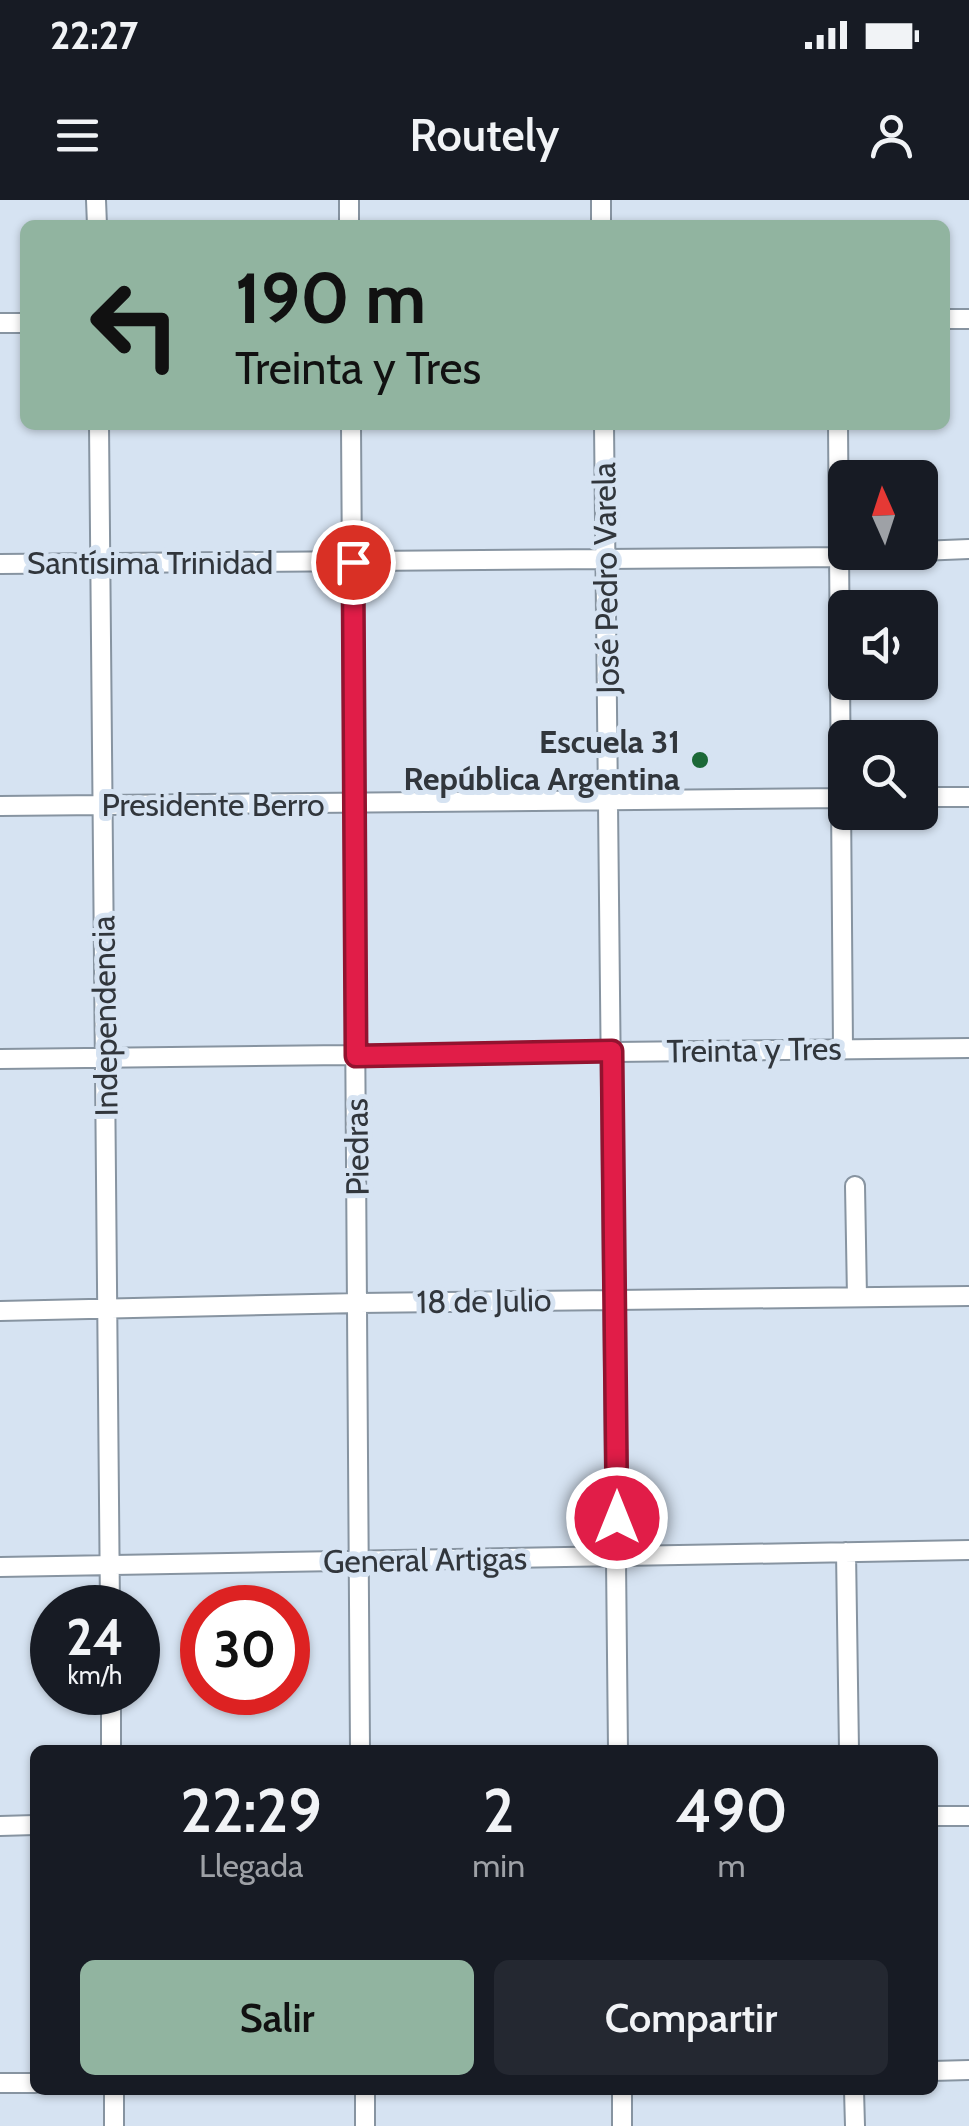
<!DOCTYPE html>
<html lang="es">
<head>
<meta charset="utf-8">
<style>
	:root { --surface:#171b24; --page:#242831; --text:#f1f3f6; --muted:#9ea1a6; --accent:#91b4a0 }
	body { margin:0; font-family:Cabin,sans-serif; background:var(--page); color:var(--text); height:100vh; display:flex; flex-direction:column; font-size:38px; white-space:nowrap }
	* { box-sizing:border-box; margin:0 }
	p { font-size:32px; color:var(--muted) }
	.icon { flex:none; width:55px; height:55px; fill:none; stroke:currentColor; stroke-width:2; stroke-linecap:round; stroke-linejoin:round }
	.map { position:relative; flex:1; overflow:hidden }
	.side { position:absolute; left:30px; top:1545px; width:908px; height:350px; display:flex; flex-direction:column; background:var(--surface); border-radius:15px; box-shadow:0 2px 8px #0004 }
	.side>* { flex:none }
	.banner { position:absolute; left:20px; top:20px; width:930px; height:210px; border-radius:15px; box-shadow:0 2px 8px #0004; background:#91b4a0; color:#111; overflow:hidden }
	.needle { width:65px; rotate:357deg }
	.buttons { position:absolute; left:828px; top:260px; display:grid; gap:20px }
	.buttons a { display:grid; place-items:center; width:110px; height:110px; border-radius:15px; background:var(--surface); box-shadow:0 2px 8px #0004; font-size:50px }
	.speed { position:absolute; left:30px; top:1385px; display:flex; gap:20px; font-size:50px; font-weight:700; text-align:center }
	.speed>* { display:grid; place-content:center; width:130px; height:130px; border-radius:50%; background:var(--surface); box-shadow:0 2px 8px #0004; line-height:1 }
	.speed small { font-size:25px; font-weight:400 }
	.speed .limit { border:15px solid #d22; background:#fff; color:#111 }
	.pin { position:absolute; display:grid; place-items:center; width:85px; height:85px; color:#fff; margin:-42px; border:5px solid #fff; border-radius:50%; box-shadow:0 2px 10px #0007 }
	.me { position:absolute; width:110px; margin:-55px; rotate:0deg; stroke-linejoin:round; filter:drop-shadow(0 0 8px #0008) }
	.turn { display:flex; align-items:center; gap:35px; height:210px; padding:0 50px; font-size:45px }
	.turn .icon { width:130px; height:130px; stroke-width:2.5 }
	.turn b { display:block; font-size:70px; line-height:85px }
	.eta { display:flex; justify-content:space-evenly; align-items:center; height:170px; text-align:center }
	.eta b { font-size:60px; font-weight:600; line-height:70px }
	.action { display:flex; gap:20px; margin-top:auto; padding:20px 50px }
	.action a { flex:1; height:115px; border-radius:15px; background:var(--accent); color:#111; font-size:40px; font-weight:600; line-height:115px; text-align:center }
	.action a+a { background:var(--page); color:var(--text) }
	.status { display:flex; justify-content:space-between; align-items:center; height:70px; padding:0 50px; background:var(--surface); direction:ltr }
	.status svg { height:28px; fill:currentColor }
	header { display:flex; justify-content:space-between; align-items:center; height:130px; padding:0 50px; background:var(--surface); font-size:45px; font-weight:600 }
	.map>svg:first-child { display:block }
</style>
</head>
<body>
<div class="status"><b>22:27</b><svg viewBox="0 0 49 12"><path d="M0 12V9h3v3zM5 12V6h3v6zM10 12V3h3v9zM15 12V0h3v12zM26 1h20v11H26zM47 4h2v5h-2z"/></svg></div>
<header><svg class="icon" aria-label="menu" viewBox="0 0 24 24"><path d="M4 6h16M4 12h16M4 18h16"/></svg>Routely<svg class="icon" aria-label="person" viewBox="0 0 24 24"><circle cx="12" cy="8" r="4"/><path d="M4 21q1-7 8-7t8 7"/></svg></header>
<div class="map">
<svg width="969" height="1926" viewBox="0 0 969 1926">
	<rect width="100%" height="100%" fill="#d6e3f2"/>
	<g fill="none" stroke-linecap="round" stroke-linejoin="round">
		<!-- minor casing -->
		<g stroke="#8794a1" stroke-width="22">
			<path id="minor" d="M96 0 97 25
				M349 0V25
				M601 0V25
				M945 119H969
				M0 123H25
				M99 225 110 1408
				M351 225 360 1550
				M604 225 618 1550
				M838 225 843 849
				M920 351 969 349
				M0 364 839 357
				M920 597H969
				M0 606 845 598
				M0 859 969 848
				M855 986 857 1097
				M0 1111 359 1103 969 1096
				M846 1352 849 1550
				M0 1367 969 1350
				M111 1492V1550
				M932 1616H969
				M0 1626 35 1625
				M932 1871 969 1870
				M0 1883H35
				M114 1890V1926
				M365 1890V1926
				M622 1890V1926
				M854 1890 855 1926"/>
		</g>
		<!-- minor -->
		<use href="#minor" stroke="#fff" stroke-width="18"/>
	</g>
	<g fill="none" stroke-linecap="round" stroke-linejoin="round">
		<!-- route casing -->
		<g stroke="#92132f" stroke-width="25">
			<path id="route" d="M353 362 356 856 612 851 617 1318"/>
		</g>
		<!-- route -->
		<use href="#route" stroke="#e11d48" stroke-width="18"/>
	</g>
	<!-- markers -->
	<circle fill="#1b6837" stroke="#d6e3f2" stroke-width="4" cx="700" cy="560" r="10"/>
	<g text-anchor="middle" stroke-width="10" stroke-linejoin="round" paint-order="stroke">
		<!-- street labels -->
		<g font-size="32" fill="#31363c" stroke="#d6e3f2">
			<text x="150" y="374">Santísima Trinidad</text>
			<text transform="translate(606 378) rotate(-91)" y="11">José Pedro Varela</text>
			<text x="213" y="616">Presidente Berro</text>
			<text transform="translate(105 816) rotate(-91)" y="11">Independencia</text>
			<text transform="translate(754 850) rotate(-1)" y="11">Treinta y Tres</text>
			<text transform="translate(357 947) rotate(-91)" y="11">Piedras</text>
			<text transform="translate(484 1101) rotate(-1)" y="11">18 de Julio</text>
			<text transform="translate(425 1360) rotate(-1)" y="11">General Artigas</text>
		</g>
		<!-- poi labels -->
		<g font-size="32" font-weight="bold" fill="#31363c" stroke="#d6e3f2" text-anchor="end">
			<text x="680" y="553">Escuela 31<tspan x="680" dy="37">República Argentina</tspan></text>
		</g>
	</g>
</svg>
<div class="buttons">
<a><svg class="needle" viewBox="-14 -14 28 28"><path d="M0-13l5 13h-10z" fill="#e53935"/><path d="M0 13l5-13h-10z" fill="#9ea1a6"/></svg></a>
<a><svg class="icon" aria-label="sound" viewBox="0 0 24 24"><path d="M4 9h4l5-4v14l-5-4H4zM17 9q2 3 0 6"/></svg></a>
<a><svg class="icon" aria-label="search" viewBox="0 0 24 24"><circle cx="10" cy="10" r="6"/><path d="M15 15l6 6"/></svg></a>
</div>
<div class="speed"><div>24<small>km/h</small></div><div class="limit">30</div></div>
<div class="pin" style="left:353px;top:362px;background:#d93025"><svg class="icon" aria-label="arrive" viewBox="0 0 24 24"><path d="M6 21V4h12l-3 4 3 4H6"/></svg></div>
<svg class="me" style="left:617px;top:1318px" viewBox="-20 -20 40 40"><circle r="17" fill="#e11d48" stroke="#fff" stroke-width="3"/><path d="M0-11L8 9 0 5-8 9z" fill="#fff"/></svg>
<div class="banner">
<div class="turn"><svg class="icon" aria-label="left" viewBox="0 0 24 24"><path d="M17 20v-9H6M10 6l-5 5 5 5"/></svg><div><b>190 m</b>Treinta y Tres</div></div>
</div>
<section class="side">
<div class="eta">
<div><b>22:29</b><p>Llegada</p></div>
<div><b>2</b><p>min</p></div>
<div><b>490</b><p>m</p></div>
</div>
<div class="action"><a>Salir</a><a>Compartir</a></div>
</section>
</div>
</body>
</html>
